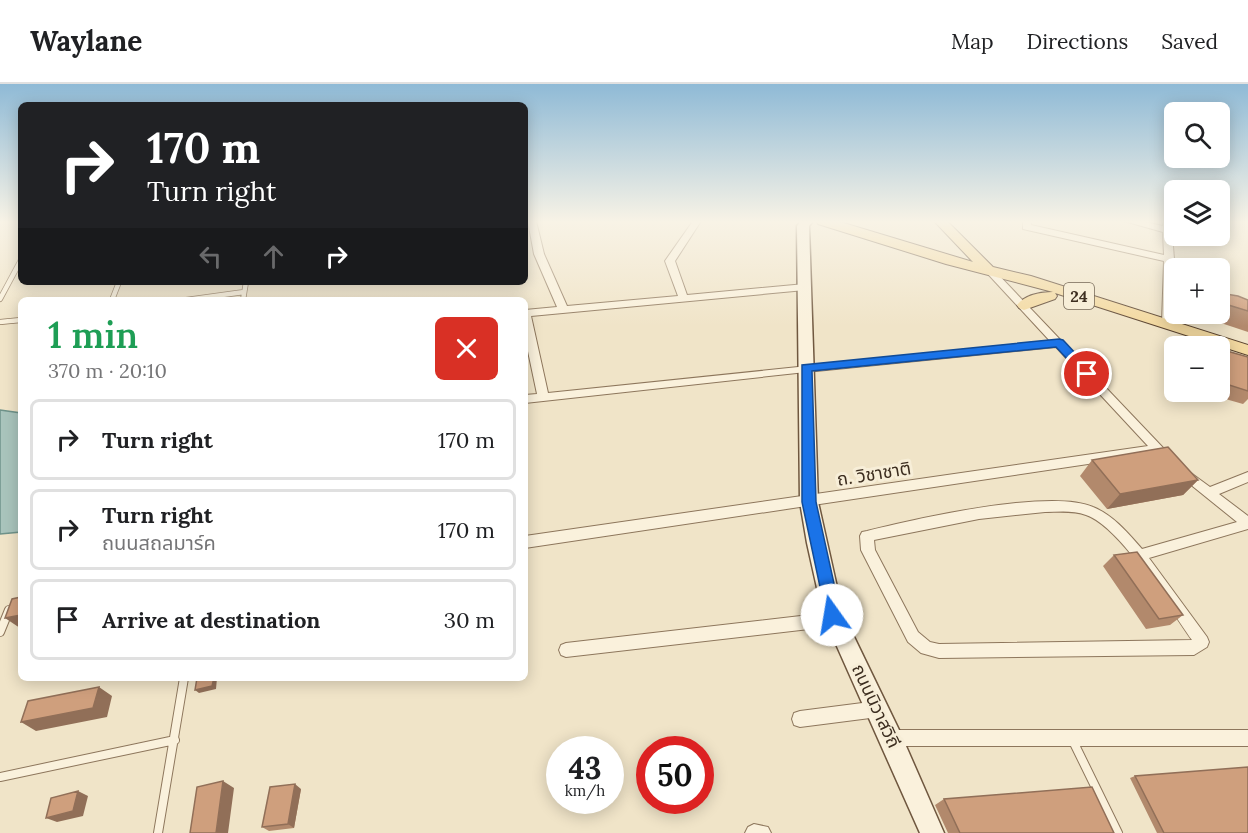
<!DOCTYPE html>
<html lang="en">
<head>
<meta charset="utf-8">
<style>
	:root { --surface:#fff; --page:#f6f6f6; --text:#202124; --muted:#757577; --line:#e0e0e0 }
	body { margin:0; font-family:Lora,"Noto Sans Thai",serif; background:var(--page); color:var(--text); height:100vh; display:flex; flex-direction:column; font-size:22px; white-space:nowrap }
	* { box-sizing:border-box; margin:0 }
	p { font-size:20px; color:var(--muted) }
	.icon { flex:none; width:33px; height:33px; fill:none; stroke:currentColor; stroke-width:2; stroke-linecap:round; stroke-linejoin:round }
	.map { position:relative; flex:1; overflow:hidden }
	.sheet { position:absolute; left:18px; top:213px; width:510px; height:384px; display:flex; flex-direction:column; background:var(--surface); border-radius:9px; box-shadow:0 3px 15px #0003 }
	.sheet>* { flex:none }
	.banner { position:absolute; left:18px; top:18px; width:510px; height:183px; border-radius:9px; box-shadow:0 3px 15px #0003; background:#202124; color:#fff; overflow:hidden }
	.tools { position:absolute; left:1164px; top:18px; display:grid; gap:12px }
	.tools a { display:grid; place-items:center; width:66px; height:66px; border-radius:9px; background:var(--surface); box-shadow:0 3px 15px #0003; font-size:30px }
	.speed { position:absolute; left:546px; top:652px; display:flex; gap:12px; font-size:30px; font-weight:700; text-align:center }
	.speed>* { display:grid; place-content:center; width:78px; height:78px; border-radius:50%; background:var(--surface); box-shadow:0 3px 15px #0003; line-height:1 }
	.speed small { font-size:15px; font-weight:400 }
	.speed .limit { border:9px solid #d22; background:#fff; color:#111 }
	.pin { position:absolute; display:grid; place-items:center; width:51px; height:51px; color:#fff; margin:-26px; border:3px solid #fff; border-radius:50%; box-shadow:0 2px 6px #0007 }
	.me { position:absolute; width:66px; margin:-33px; rotate:347deg; stroke-linejoin:round; filter:drop-shadow(0 0 4px #0008) }
	.turn { display:flex; align-items:center; gap:21px; height:126px; padding:0 30px; font-size:27px }
	.turn .icon { width:78px; height:78px; stroke-width:2.5 }
	.turn b { display:block; font-size:42px; line-height:51px }
	.lanes { display:flex; align-items:center; height:57px; padding:0 30px; background:#0003; justify-content:center; gap:30px; direction:ltr }
	.lanes .off { opacity:.35 }
	.round { display:grid; place-items:center; flex:none; width:63px; height:63px; border-radius:9px; background:var(--page) }
	.headline { display:flex; align-items:center; justify-content:space-between; height:102px; padding:0 30px }
	h1 { font-size:36px; font-weight:600; line-height:45px; color:#1e9e55 }
	ul { padding:0; list-style:none }
	li { display:flex; align-items:center; gap:18px; height:81px; margin:0 12px 9px; padding:0 18px; border:3px solid var(--line); border-radius:9px }
	li div { flex:1 }
	li b { display:block; font-size:22px }
	li em { font-style:normal }
	header { display:flex; align-items:center; gap:36px; box-sizing:border-box; height:84px; padding:0 30px; background:var(--surface); border-bottom:2px solid var(--line) }
	header strong { font-size:28px }
	nav { display:flex; gap:33px; margin-inline-start:auto; font-size:21px }
	.map>svg:first-child { display:block }
</style>
</head>
<body>
<header>
<strong>Waylane</strong>
<nav><a>Map</a><a>Directions</a><a>Saved</a></nav>
</header>
<div class="map">
<svg width="1248" height="749" viewBox="0 0 1248 749">
	<rect width="100%" height="100%" fill="#f0e4c8"/>
	<!-- water -->
	<path fill="#a9c4bc" stroke="#6f938a" stroke-width="1.5" d="M0 326 21 329V448L0 450Z"/>
	<g fill="none" stroke-linecap="round" stroke-linejoin="round">
		<!-- lane-far1 casing -->
		<g stroke="#8d765c" stroke-width="6">
			<path id="lane-far1" d="M0 215 21 176
				M112 216 119 198
				M186 216 244 208
				M243 216 246 198
				M0 238 21 236"/>
		</g>
		<!-- lane casing -->
		<g stroke="#8d765c" stroke-width="10">
			<path id="lane" d="M0 548 9 526
				M1072 655 1118 749
				M0 693 175 656
				M158 749 184 594"/>
		</g>
		<!-- street casing -->
		<g stroke="#8d765c" stroke-width="2">
			<path id="street" d="M528 137H536L544 170 567 222 678 212 665 177 693 137H701L675 177 687 211 805 200 810 203 805 206 531 232 548 309 1050 257 987 189V185H993L1168 369 1162 374 1155 370 525 464V452L1148 362 1056 263 806 288 525 319V311L537 310 525 253V226L557 223 534 170Z
				M1023 137H1031V141L1164 171 1163 148 1124 137H1140L1163 142V137H1171L1174 175 1171 242H1163L1162 240 1164 177 1023 145Z
				M1184 384 1210 403 1248 388V398L1219 410 1248 432V445L1149 474 1207 553 1209 558 1207 563 1194 571 939 574 921 569 908 558 861 466 860 452 862 448 867 447C915 435 1050 404 1093 423 1113 431 1128 449 1142 465L1237 438 1180 392 1178 389 1180 386ZM1045 428C1058 428 1073 426 1086 431 1121 443 1170 525 1192 556L939 560 930 558 918 548 875 466 874 456 979 435Z
				M835 528 840 530 842 535 840 540 835 542 566 573 561 571 559 566 561 561 566 559Z
				M878 617 884 619 886 625 884 631 878 633 800 643 794 641 792 635 794 629 800 627Z
				M891 646H1248V662H891L885 660 883 654 885 648Z
				M754 740 768 743 771 749H745L748 743Z"/>
		</g>
		<!-- secondary casing -->
		<g stroke="#6f573f" stroke-width="3">
			<path id="secondary" d="M801 137H813L809 142 818 418 843 530 899 646 944 749H920L823 531 807 459 800 418 797 142Z"/>
		</g>
		<!-- primary casing -->
		<g stroke="#5b4430" stroke-width="2">
			<path id="primary" d="M817 137H837L973 178 934 137H947L993 183 1031 192 1248 261V271L1055 209 1057 212 1055 215 1024 226 1019 224 1017 221C1025 211 1040 208 1053 208L946 180 818 140Z"/>
		</g>
		<!-- lane-far1 -->
		<use href="#lane-far1" stroke="#faf1dc" stroke-width="4.5"/>
		<!-- lane -->
		<use href="#lane" stroke="#faf1dc" stroke-width="8"/>
		<!-- street -->
		<use href="#street" fill="#faf1dc" fill-rule="evenodd"/>
		<!-- secondary -->
		<use href="#secondary" fill="#faf1dc" fill-rule="evenodd"/>
		<!-- primary -->
		<use href="#primary" fill="#f3d9a0" fill-rule="evenodd"/>
	</g>
	<!-- wall -->
	<path fill="#b2896c" d="M1220 209 1248 216V248L1215 237 1213 239 1194 235V230H1220Z
		M1180 253 1213 262H1174V276L1170 275V265Z
		M1220 265 1248 273V315L1243 320 1215 312V308H1220Z
		M1092 376 1198 396 1183 411 1107 425 1080 392Z
		M1114 471 1183 531 1170 541 1146 545 1103 482Z
		M1135 692 1248 749H1157L1130 694Z
		M301 705 294 744 269 747 262 743Z
		M944 715 1114 749H948L935 721Z"/>
	<!-- shaded-wall -->
	<path fill="#916f58" d="M1198 396 1183 411 1107 425 1120 410Z
		M21 531V543L20 544 5 534Z
		M214 594H217L216 605 199 609 195 606Z
		M99 603 112 612 107 633 36 647 21 638Z
		M223 697 234 704 228 749H216Z
		M295 700 301 705 294 744 288 740Z
		M78 707 88 712 83 732 57 738 46 734Z"/>
	<!-- building -->
	<path fill="#cf9f7d" stroke="#916f58" stroke-width="1.5" d="M1220 209 1238 212 1248 216V227L1225 220 1226 223 1220 222Z
		M1180 253 1213 262H1179Z
		M1220 265 1248 273V307L1226 300 1228 277 1220 275Z
		M1168 363 1198 396 1120 410 1092 376Z
		M1137 468 1183 531 1159 535 1114 471Z
		M21 513V531L5 534 12 515Z
		M197 594H214L212 602 195 606Z
		M99 603 93 624 21 638 28 617Z
		M1248 683V749H1164L1135 692Z
		M223 697 216 749H190L197 703Z
		M295 700 288 740 262 743 270 703Z
		M1092 703 1114 749H960L944 715Z
		M78 707 73 727 46 734 51 714Z"/>
	<!-- sky -->
	<linearGradient id="sky" x2="0" y2="1"><stop stop-color="#8fbad6"/><stop offset="0.57" stop-color="#f8f3e6"/><stop offset="1" stop-color="#f8f3e6" stop-opacity="0"/></linearGradient>
	<rect width="1248" height="242" fill="url(#sky)"/>
	<!-- route -->
	<path fill="#1a73e8" stroke="#114b97" stroke-width="1.5" d="M1059 255 1063 256 1092 287V292H1083L1056 263 812 287 816 418 841 531 838 536 832 538 827 536 802 418V281Z"/>
	<g text-anchor="middle" stroke-width="6" stroke-linejoin="round" paint-order="stroke">
		<!-- shield labels -->
		<rect fill="#f7eed8" stroke="#756857" stroke-width="1.5" x="1064" y="199" width="30" height="26" rx="4.5"/>
		<g font-size="16" font-weight="bold" fill="#3d2e20">
			<text x="1079" y="218">24</text>
		</g>
		<!-- street labels -->
		<g font-size="18" fill="#3d2e20" stroke="#f7eed8">
			<text transform="translate(874 390) rotate(-9)" y="6">ถ. วิชาชาติ</text>
			<text transform="translate(876 622) rotate(65)" y="6">ถนนนิวาสวิถี</text>
		</g>
	</g>
</svg>
<div class="tools">
<a><svg class="icon" aria-label="search" viewBox="0 0 24 24"><circle cx="10" cy="10" r="6"/><path d="M15 15l6 6"/></svg></a>
<a><svg class="icon" aria-label="layers" viewBox="0 0 24 24"><path d="M12 4l9 5-9 5-9-5zM3 14l9 5 9-5"/></svg></a>
<a>+</a>
<a>−</a>
</div>
<div class="speed"><div>43<small>km/h</small></div><div class="limit">50</div></div>
<div class="pin" style="left:1087px;top:290px;background:#d93025"><svg class="icon" aria-label="arrive" viewBox="0 0 24 24"><path d="M6 21V4h12l-3 4 3 4H6"/></svg></div>
<svg class="me" style="left:832px;top:531px" viewBox="-20 -20 40 40"><circle r="19" fill="#fff"/><path d="M0-13L10 11 0 6-10 11z" fill="#1a73e8"/></svg>
<div class="banner">
<div class="turn"><svg class="icon" aria-label="right" viewBox="0 0 24 24"><path d="M7 20v-9h11M14 6l5 5-5 5"/></svg><div><b>170 m</b>Turn right</div></div>
<div class="lanes"><svg class="icon off" aria-label="left" viewBox="0 0 24 24"><path d="M17 20v-9H6M10 6l-5 5 5 5"/></svg><svg class="icon off" aria-label="ahead" viewBox="0 0 24 24"><path d="M12 20V5M6 11l6-6 6 6"/></svg><svg class="icon" aria-label="right" viewBox="0 0 24 24"><path d="M7 20v-9h11M14 6l5 5-5 5"/></svg></div>
</div>
<section class="sheet">
<div class="headline"><div><h1>1 min</h1><p>370 m · 20:10</p></div><a class="round" style="background:#d93025;color:#fff"><svg class="icon" aria-label="close" viewBox="0 0 24 24"><path d="M6 6l12 12M18 6L6 18"/></svg></a></div>
<ul>
<li><svg class="icon" aria-label="right" viewBox="0 0 24 24"><path d="M7 20v-9h11M14 6l5 5-5 5"/></svg><div><b>Turn right</b></div><em>170 m</em></li>
<li><svg class="icon" aria-label="right" viewBox="0 0 24 24"><path d="M7 20v-9h11M14 6l5 5-5 5"/></svg><div><b>Turn right</b><p>ถนนสถลมาร์ค</p></div><em>170 m</em></li>
<li><svg class="icon" aria-label="arrive" viewBox="0 0 24 24"><path d="M6 21V4h12l-3 4 3 4H6"/></svg><div><b>Arrive at destination</b></div><em>30 m</em></li>
</ul>
</section>
</div>
</body>
</html>
